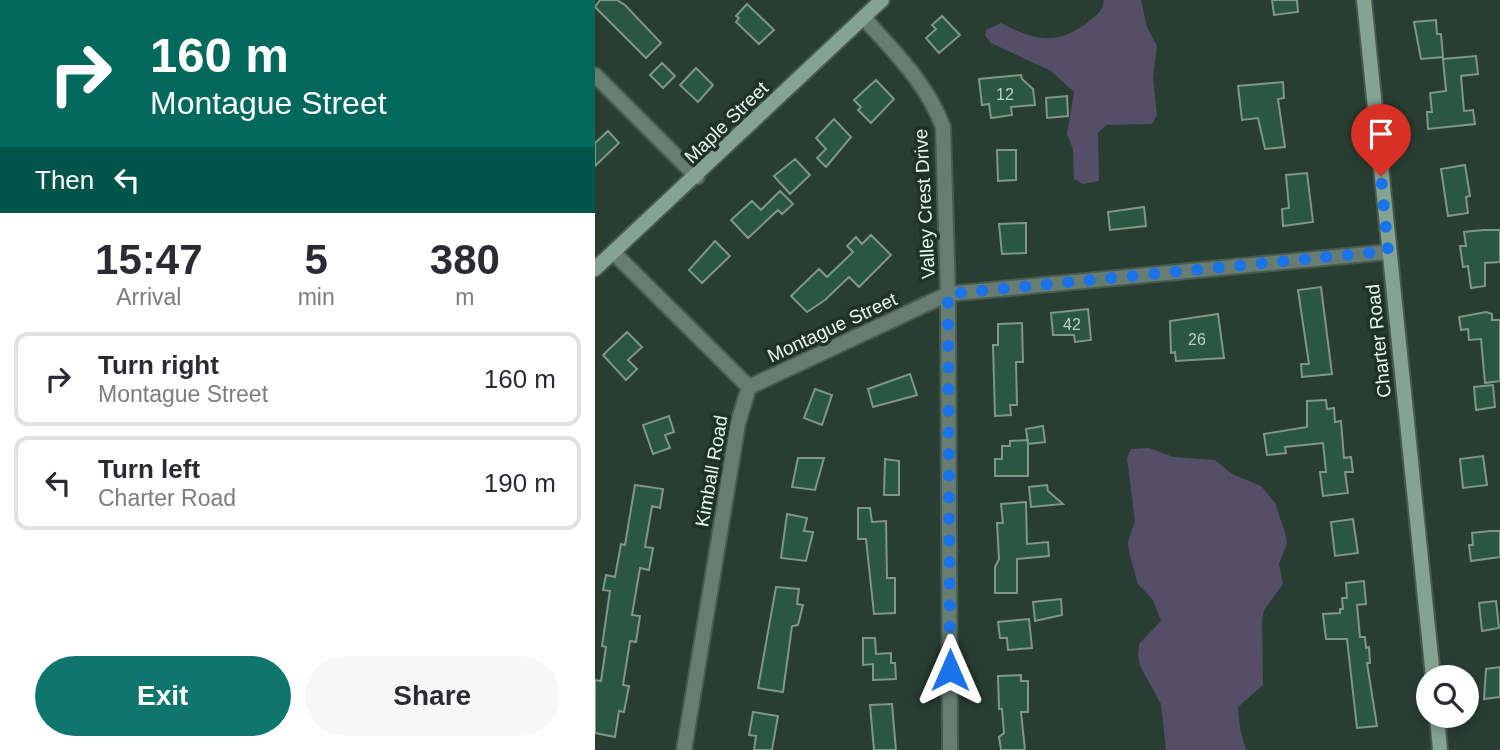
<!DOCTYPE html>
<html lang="en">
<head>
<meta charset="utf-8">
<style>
	:root { --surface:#fff; --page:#f7f7f7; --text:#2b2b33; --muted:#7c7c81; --line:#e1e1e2; --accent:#0f766e }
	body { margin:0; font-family:Arial,sans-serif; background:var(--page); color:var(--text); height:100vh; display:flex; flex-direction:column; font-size:26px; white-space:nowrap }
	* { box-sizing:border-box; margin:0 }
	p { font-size:23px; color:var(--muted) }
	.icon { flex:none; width:38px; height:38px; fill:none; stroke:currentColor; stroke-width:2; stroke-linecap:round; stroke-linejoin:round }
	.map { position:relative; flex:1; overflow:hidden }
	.panel { display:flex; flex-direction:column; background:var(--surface); width:595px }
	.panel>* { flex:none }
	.guide { background:#00695c; color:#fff; overflow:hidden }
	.controls { position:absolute; left:821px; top:665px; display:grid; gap:14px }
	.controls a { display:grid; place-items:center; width:63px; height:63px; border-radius:50%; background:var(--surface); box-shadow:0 4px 10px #0003; font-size:35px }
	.pin { position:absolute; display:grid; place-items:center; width:60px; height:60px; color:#fff; margin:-72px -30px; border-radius:50% 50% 50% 0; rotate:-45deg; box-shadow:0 0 7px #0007 }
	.pin .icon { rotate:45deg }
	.me { position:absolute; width:77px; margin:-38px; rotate:0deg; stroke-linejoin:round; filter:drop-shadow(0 0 5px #0008) }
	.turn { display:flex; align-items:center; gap:24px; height:147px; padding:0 35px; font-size:32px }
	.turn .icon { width:91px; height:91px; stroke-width:2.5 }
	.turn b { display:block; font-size:49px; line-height:60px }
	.then { display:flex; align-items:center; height:66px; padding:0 35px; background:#0003; gap:14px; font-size:26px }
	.eta { display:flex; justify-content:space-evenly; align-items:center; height:119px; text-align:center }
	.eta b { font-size:42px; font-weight:600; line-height:49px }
	.primary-button { display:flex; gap:14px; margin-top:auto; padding:14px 35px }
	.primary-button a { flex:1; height:80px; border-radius:42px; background:var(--accent); color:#fff; font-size:28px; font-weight:600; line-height:80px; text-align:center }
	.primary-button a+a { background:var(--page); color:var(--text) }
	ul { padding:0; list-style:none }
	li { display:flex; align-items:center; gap:21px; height:94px; margin:0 14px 10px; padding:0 21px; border:4px solid var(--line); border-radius:14px }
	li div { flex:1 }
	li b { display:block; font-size:26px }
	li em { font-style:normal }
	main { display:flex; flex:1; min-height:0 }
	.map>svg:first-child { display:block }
</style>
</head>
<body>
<main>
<section class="panel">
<div class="guide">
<div class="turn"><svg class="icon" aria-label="right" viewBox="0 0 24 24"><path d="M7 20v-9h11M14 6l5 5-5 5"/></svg><div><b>160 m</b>Montague Street</div></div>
<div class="then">Then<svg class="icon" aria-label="left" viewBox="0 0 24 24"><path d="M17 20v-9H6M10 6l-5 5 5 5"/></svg></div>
</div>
<div class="eta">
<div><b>15:47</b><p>Arrival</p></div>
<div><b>5</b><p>min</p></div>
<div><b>380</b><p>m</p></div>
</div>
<ul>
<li><svg class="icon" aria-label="right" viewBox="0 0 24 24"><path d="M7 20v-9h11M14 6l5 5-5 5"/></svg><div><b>Turn right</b><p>Montague Street</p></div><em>160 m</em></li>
<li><svg class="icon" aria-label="left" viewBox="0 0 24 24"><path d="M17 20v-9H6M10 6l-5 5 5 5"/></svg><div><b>Turn left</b><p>Charter Road</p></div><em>190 m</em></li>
</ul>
<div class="primary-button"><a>Exit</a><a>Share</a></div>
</section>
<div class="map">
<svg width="905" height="750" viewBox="0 0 905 750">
	<rect width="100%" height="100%" fill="#293d32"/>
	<!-- green -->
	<path fill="#554e69" d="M509 0H546L552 27 562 46 558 78 562 115 557 124 511 125 503 133 504 181 488 184 479 179 478 149 472 134 479 92 456 71 396 43 390 35 391 30 406 23C440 41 462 46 493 22 501 16 508 11 509 0Z
		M554 448 578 457 620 460 637 474 666 486 680 503 690 533 692 543 684 564 688 584 669 610 667 620 668 685 643 707 645 728 651 750H571L566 704 545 666 543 655 544 644 566 621 558 600 543 584 534 553 533 542 540 521 532 458 536 449Z"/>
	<!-- building -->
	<path fill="#2a5740" stroke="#7f9688" stroke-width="2" d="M5 0H22L30 5 66 43 51 58 0 7Z
		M677 0H702L703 12 679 15Z
		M152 4 179 30 164 44 141 22 144 18 141 16Z
		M347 16 365 35 344 53 331 38 341 29 337 25Z
		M841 20 842 34H846L848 57 826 59 819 22Z
		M881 56 883 74 866 76 869 111 878 110 880 124 833 129 832 112H837L835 93 851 91 848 59Z
		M67 63 80 76 68 88 55 75Z
		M101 68 118 85 103 102 85 85Z
		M426 75 427 79 438 89 440 105 416 107 417 115 396 118 394 104 387 105 384 79Z
		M281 80 299 99 276 123 263 110 266 107 259 100Z
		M688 82 689 98 683 99 690 147 670 149 663 118 647 120 643 86Z
		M472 96 473 116 452 118 451 98Z
		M239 119 256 137 231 167 222 158 231 149 221 138Z
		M13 131 24 143 0 166V143Z
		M402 150H421V180L403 181Z
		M200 159 215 175 195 194 179 176Z
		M870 165 875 196 871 197 873 213 853 216 846 169Z
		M712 173 718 222 688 226 687 209 694 208 691 175Z
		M185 191 198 204 187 214 183 210 153 238 136 220 157 201 166 210Z
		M549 207 551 226 515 230 513 212Z
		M431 223V253L407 254 404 224Z
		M888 230H905V262L890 263V286L876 288 873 266 868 267 865 246H871L869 232Z
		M276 235 296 255 264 287 254 277 230 300 212 312 196 296 224 269 232 277 258 252 252 246 261 237 267 244Z
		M120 241 135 256 107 283 94 270Z
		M726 287 737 374 707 377 706 364H714L703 290Z
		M493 309 496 340 480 342 479 335H458L456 313Z
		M891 312 897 314V320H905V381L890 383 886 339 874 340 873 329 866 330 864 317Z
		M623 314 629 358 581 361 580 352 576 353 575 321Z
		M427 323 428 362H421L422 405H415L416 415 400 416 398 345H403V324Z
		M32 332 47 347 33 360 42 369 31 380 8 355Z
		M315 374 322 395 278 407 273 389Z
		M898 385 900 407 881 410 879 387Z
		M220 389 237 395 227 425 209 418Z
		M731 400 732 409 739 408 740 422 746 421 749 458 756 457 758 472H750L753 493 728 496 725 472H731L728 443 690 447 691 453 672 455 669 434 712 427V401Z
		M74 416 79 432 70 435 75 448 58 454 48 425Z
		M448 426 450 442 433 444 431 429Z
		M433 440V476H400V459H407V446H415V441Z
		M888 456 892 485 868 488 865 459Z
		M203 458H229L220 490 197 487Z
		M290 459 304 461V495H289Z
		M40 485 68 489 65 508 57 506 50 547 58 548 54 570 45 568 37 615 45 616 41 642 35 641 28 685 34 686 29 712 24 711 20 737 0 733V680L6 681 11 647 7 646 15 591 8 590 11 575 20 577 26 544 30 545Z
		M452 485 453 491 468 504 436 507 434 487Z
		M431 502 432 544 453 542 454 556 422 559V593H400V567L404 559 402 523H408L406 504Z
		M263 508H275L277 522 291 521 292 578H300V613L279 614 271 539H263Z
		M192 514 212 518 209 531 218 532 211 561 186 558Z
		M758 519 763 553 740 556 736 522Z
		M895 531H905V557L876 561 874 545H878L877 533Z
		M769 581 771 604 762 605 765 637H770L771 648 774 647 775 663H772L782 726 762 728 752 639H731L728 614 745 613V609H748L747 598H752L751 583Z
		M181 587 204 589 202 604 208 605 203 625 197 626 188 692 163 688Z
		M466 599 467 615 440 621 438 602Z
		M901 601 904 628 887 631 884 603Z
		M434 619 437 648 413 650 412 638H405L403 622Z
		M268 638H280L281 654 296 653V663H300L301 679 278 680V664L268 665Z
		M905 667V697L889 699 891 669Z
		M426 675V681H433V712H426L430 750H406L404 737 409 733 407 709H404L403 676Z
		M297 704 301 750H279L275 705Z
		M158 712 183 716 177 750H159L161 736 154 735Z"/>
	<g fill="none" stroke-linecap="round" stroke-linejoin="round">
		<!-- street casing -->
		<g stroke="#485b50" stroke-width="18">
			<path id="street" d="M269 18C299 52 332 83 348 127L353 294 355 750
				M0 75 102 177
				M19 253 154 387
				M154 387 353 294 793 252
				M89 750 143 423 154 387"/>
		</g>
		<!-- secondary casing -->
		<g stroke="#485b50" stroke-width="18">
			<path id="secondary" d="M769 0 838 677
				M0 269 287 0
				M842 716 845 750"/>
		</g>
		<!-- street -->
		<use href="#street" stroke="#697c71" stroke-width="14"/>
		<!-- secondary -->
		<use href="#secondary" stroke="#84a391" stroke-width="14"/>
	</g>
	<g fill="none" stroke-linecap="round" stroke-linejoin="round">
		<!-- route -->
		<path stroke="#1a73e8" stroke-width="12" stroke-dasharray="0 21.6" d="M355 670 353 294 793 251 786 176"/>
	</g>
	<g text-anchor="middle" stroke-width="7" stroke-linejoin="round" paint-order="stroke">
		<!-- number labels -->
		<g font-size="16" fill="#bacec3">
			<text x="410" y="100">12</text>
			<text x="477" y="330">42</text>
			<text x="602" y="345">26</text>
		</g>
		<!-- street labels -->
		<g font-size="19" fill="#eaf6ef" stroke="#1f3228">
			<text transform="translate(131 122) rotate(-44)" y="7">Maple Street</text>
			<text transform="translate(329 204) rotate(-93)" y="7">Valley Crest Drive</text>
			<text transform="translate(237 327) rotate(-25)" y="7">Montague Street</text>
			<text transform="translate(783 341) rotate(-96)" y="7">Charter Road</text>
			<text transform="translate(116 471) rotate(-80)" y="7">Kimball Road</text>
		</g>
	</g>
</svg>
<div class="controls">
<a><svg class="icon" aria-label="search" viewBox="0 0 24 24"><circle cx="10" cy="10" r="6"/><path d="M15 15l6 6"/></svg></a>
</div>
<div class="pin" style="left:786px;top:176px;background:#d93025"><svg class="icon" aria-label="arrive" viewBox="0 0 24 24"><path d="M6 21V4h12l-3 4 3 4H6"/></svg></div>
<svg class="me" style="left:355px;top:670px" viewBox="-20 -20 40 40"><path d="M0-17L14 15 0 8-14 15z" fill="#1a73e8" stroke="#fff" stroke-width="4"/></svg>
</div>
</main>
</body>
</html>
